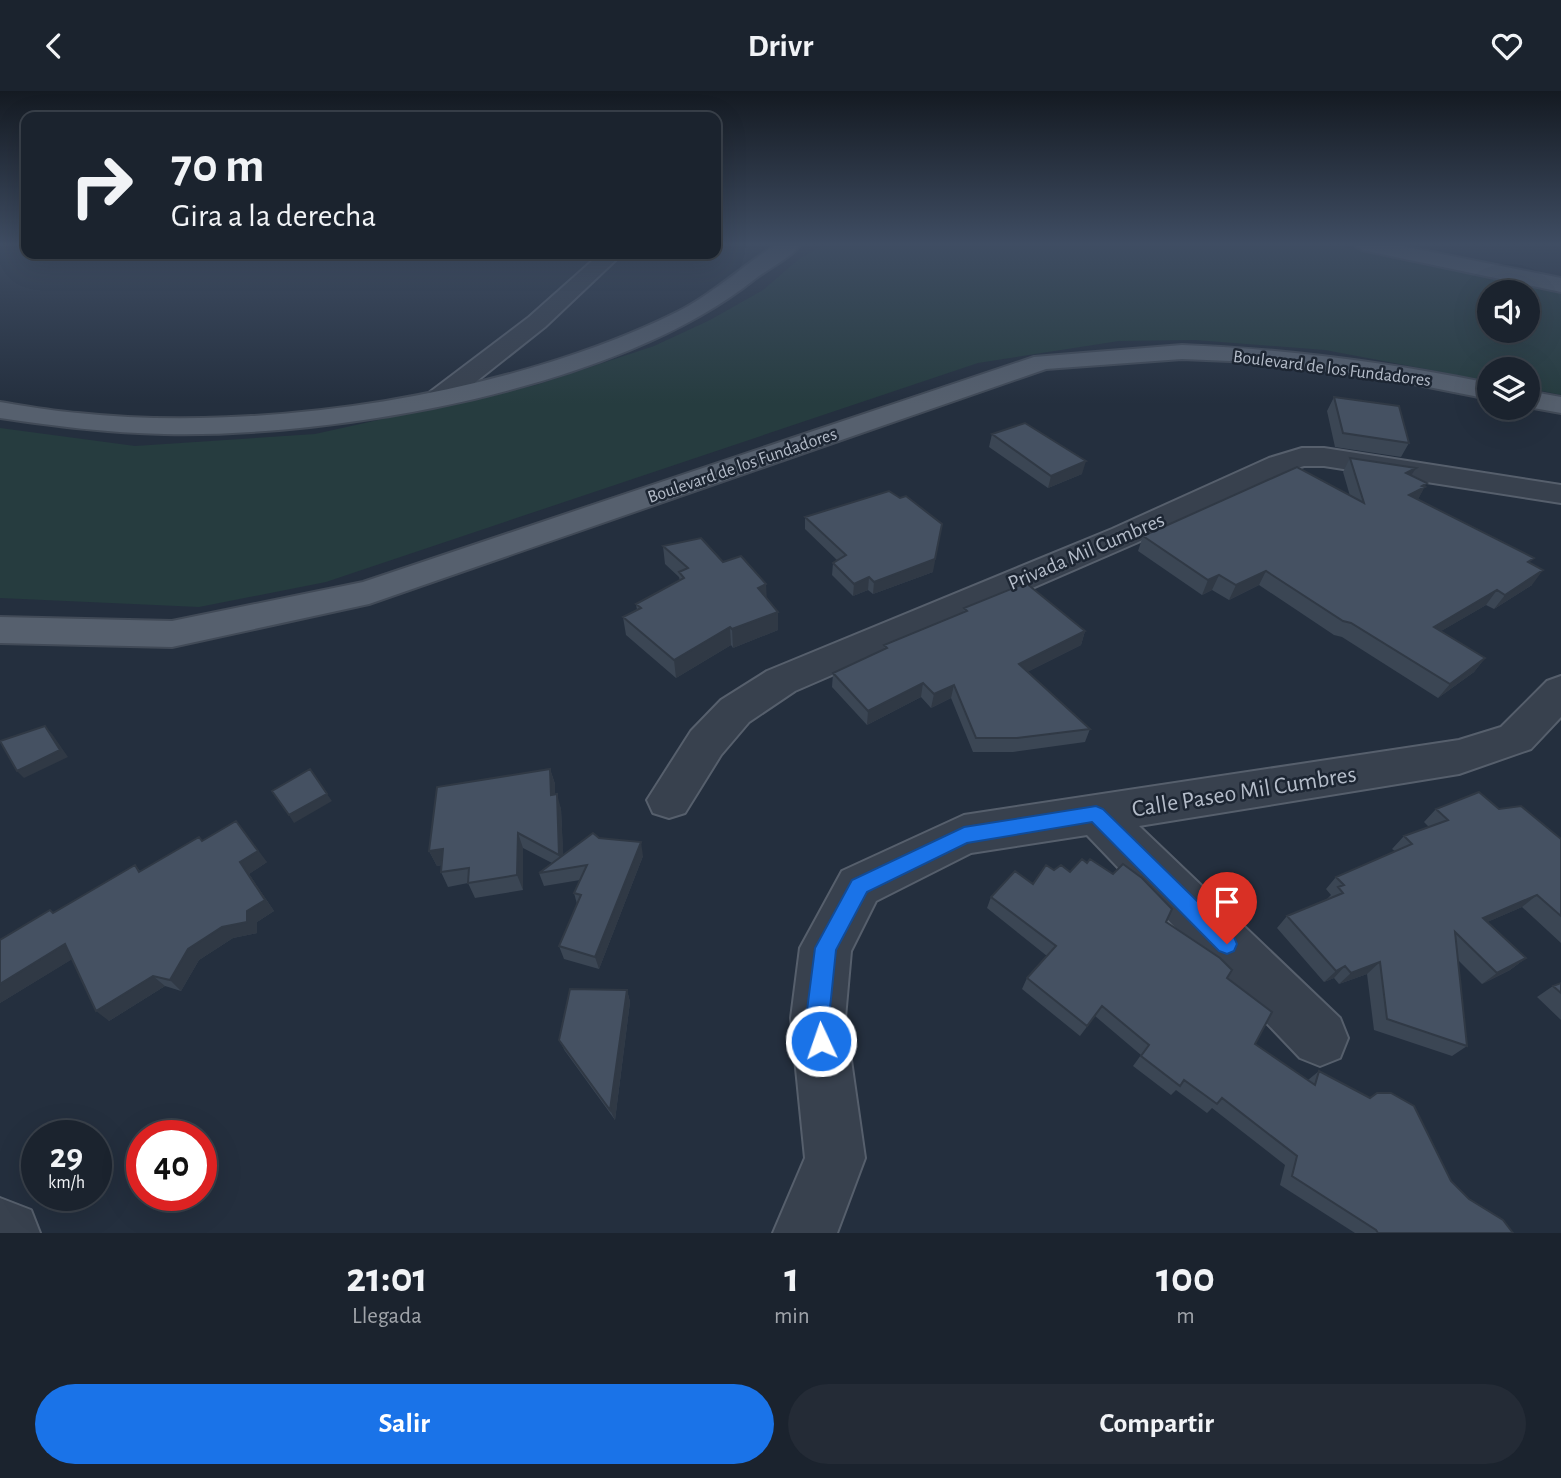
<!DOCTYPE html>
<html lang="es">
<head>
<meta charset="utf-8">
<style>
	:root { --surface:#1b232e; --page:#242b36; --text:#f1f3f6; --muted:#a0a4aa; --line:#39404a; --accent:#1a73e8 }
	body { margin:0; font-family:"Alegreya Sans",sans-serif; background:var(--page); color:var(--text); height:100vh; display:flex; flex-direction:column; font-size:26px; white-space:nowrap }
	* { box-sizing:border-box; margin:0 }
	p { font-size:23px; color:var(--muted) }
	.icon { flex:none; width:38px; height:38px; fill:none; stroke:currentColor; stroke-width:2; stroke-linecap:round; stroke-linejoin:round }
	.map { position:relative; height:1142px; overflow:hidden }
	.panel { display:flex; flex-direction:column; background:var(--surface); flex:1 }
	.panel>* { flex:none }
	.banner { position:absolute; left:21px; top:21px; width:700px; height:147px; border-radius:14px; box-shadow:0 7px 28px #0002,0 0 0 2px var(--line); background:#1b232e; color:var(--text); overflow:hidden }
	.buttons { position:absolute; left:1477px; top:189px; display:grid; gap:14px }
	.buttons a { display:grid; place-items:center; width:63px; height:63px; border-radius:50%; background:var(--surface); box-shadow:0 7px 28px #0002,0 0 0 2px var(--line); font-size:35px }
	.speed { position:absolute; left:21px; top:1029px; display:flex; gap:14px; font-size:35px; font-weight:700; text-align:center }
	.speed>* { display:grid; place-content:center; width:91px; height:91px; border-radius:50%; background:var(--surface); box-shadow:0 7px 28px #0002,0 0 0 2px var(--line); line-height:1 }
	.speed small { font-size:18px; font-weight:400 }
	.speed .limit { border:10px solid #d22; background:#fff; color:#111 }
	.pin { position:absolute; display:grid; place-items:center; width:60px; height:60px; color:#fff; margin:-72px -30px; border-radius:50% 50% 50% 0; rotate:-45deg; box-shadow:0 0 7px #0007 }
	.pin .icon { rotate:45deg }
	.me { position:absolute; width:77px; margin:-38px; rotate:357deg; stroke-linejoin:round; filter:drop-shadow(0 0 5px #0008) }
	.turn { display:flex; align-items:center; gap:24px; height:147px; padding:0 35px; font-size:32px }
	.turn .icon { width:91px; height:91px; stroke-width:2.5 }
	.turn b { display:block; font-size:49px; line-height:60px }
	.eta { display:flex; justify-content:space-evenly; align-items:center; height:119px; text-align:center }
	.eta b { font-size:42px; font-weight:700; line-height:49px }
	.button { display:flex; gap:14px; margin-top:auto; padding:14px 35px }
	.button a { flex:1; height:80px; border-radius:42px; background:var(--accent); color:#fff; font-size:28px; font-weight:700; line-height:80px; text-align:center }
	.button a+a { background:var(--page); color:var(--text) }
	header { display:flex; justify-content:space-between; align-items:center; height:91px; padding:0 35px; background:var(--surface); font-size:32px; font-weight:700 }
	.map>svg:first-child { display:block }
</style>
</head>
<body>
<header><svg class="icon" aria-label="back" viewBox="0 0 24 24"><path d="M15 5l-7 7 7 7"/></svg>Drivr<svg class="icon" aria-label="heart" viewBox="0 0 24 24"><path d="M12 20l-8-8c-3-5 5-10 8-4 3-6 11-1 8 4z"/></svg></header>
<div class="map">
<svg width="1561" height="1142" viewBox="0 0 1561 1142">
	<rect width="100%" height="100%" fill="#242f3e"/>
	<!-- green -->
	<path fill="#263c3f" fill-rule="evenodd" d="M826 153H1324L1399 165 1561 201V304L1528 297V278H1489V290L1325 259 1195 249 1119 250 978 272 326 491 199 516 0 507V337L135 355 315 343 536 294 654 255 710 229 763 199 799 168ZM1489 201H1528V240H1489Z"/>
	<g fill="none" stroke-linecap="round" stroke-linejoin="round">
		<!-- minor casing -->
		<g stroke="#565f6c" stroke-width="4">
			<path id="minor" d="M600 163H622L545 236 448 313H430L426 307 430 301 529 226Z
				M1302 357H1324L1561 394V412L1324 375H1304L1291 379 1136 452 795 600 749 631 721 664 685 722 669 727 653 722 647 709 691 640 721 609 767 580 1112 438 1269 367Z
				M1561 585V626L1531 658 1459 683 1139 735 1340 927 1348 947 1340 967 1320 975 1300 967 1087 744 971 762 876 810 851 860 845 927 865 1067 837 1142H773L805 1067 791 927 800 857 842 780 964 724 1459 649 1501 636 1547 590Z
				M0 1107 31 1119 40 1142H0Z"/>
		</g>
		<!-- major casing -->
		<g stroke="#414a57" stroke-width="4">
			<path id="major" d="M777 153H801C791 167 769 177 755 188 618 298 337 347 164 343 108 342 55 335 0 327V311C26 315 52 320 78 322 263 342 510 304 677 221 713 203 743 174 777 153Z
				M1352 153H1392L1561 187V201L1362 159Z
				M1182 254C1289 258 1385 271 1489 292V308L1383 287 1276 272 1182 268 1046 278 369 513 172 556 0 552V526L172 530 363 491 1034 266Z
				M1528 300 1561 306V322L1528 316Z"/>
		</g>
		<!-- minor -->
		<use href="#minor" fill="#38414e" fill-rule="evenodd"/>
		<!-- major -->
		<use href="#major" fill="#56606e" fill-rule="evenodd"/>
	</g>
	<!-- wall -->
	<path fill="#3b4654" d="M1334 306 1409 352 1401 366 1335 356 1327 320Z
		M992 343 1082 383 1048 397 989 356Z
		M1350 367 1411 384 1424 396 1418 408 1530 473 1532 494 1494 518 1486 514 1441 540 1485 567 1474 581 1438 607 1342 546 1334 544 1259 494 1229 509 1212 499 1202 504 1138 460 1143 445 1350 405 1343 381Z
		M805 426 933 481 873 503 868 499 853 505 832 484 833 472 837 469 805 438Z
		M663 455 723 471 767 508 778 539 733 557 731 554 676 587 626 544 623 526 637 519 636 513 680 490 679 486 665 473Z
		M964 517 1085 540 1081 554 1027 581 1090 638 1085 651 1013 661H973L951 607 931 617 921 606 867 634 832 596 833 582 884 559V554L963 522Z
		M550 678 555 693V703L561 718 563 764 599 747 643 765 599 878 564 868 559 855 577 813 574 802 580 789 544 795 539 782 552 772 523 757V799L475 807 468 792 448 796 441 781 442 774 437 775 429 760Z
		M1436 718H1499L1561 748V852L1522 816 1487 831 1526 867 1510 879 1482 893 1458 869 1467 955 1452 965 1374 939 1367 883 1339 893 1334 887 1324 891 1277 837 1287 825 1327 808 1331 804 1326 798 1336 786 1395 760 1392 758 1404 745 1429 736 1424 731Z
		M202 749 267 771 249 783 274 820 257 831V842L233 847 199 869 181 900 165 895 109 930 72 868 0 912V849L53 822 135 774 140 780Z
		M1054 779 1070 781 1166 831 1227 887 1255 953 1308 989 1319 980 1451 1090 1469 1108 1513 1142H1355L1280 1094 1285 1074 1212 1017 1207 1022 1176 999 1171 1004 1133 975 1141 964 1095 925 1080 945 1022 898 1027 887 1047 865 987 817 991 806 1033 793Z
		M1561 892V929L1537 906 1553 895Z
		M627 899 630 911 615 1029 565 960 559 949Z"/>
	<!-- shaded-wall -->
	<path fill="#303945" d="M1086 370 1082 383 1048 397 1051 385Z
		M1416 377 1407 391 1406 382Z
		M1427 392 1417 410 1409 404 1422 395Z
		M942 433 933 481 873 503 874 491Z
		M1543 479 1532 494 1494 518 1505 504Z
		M1266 480 1259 494 1229 509 1236 494Z
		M1219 484 1212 499 1202 504 1208 489Z
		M869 486 868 499 853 505 854 493Z
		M766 493 767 511 758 497Z
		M1497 499 1486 514 1424 550 1434 536Z
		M778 521V539L733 557 732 538Z
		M730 536 731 554 676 587 674 569Z
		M1085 540 1081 554 1015 587 1019 573Z
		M1485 567 1474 581 1438 607 1450 593Z
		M923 592 921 606 867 634 868 620Z
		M954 594 951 607 931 617 934 603Z
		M45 635 52 643 68 666 24 687 17 680Z
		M550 678 555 693V719L551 704Z
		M327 703 332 710 294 732 289 724Z
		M557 703 561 718 564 778 559 764Z
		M236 730 267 771 249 783 274 820 257 831V842L233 847 199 869 181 900 170 889 240 771Z
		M518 742 523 757V799L517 784Z
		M641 751 643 765 599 878 595 866Z
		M443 758 450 772 437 775 429 760Z
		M1537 804 1522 816 1469 839 1483 827Z
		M65 853 79 864 0 912V893Z
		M1526 867 1510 879 1482 893 1497 882Z
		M1380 871 1367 883 1339 893 1351 882Z
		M1345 875 1334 887 1324 891 1336 880Z
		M153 885 165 895 109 930 96 920Z
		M627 899 630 911 615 1029 610 1019Z"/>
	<!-- building -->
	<path fill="#455162" stroke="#303945" stroke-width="2" d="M1334 306 1399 315 1409 352 1343 342Z
		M1025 332 1086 370 1051 385 992 343Z
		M1350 367 1416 377 1406 382 1427 392 1422 395 1425 396 1409 404 1534 467 1528 471 1543 479 1505 504 1497 499 1434 536 1485 567 1450 593 1351 532 1343 530 1266 480 1236 494 1219 484 1208 489 1143 445 1297 376 1364 412Z
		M889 400 900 407 906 405 942 433 935 468 874 491 869 486 854 493 833 472 846 464 805 426Z
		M701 447 723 471 741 465 766 493 758 497 778 521 732 538 730 536 674 569 623 526 641 517 636 513 684 487 679 481 688 477 663 455Z
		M1026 492 1085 540 1019 573 1090 638 1017 647H976L954 594 934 603 923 592 868 620 833 582 887 557 884 554 967 520 964 517Z
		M45 635 60 659 17 680 0 650Z
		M310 678 327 703 289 724 272 700Z
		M550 678 551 704 557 703 559 764 518 742 517 784 468 792 469 777 441 781 443 758 429 760 437 696Z
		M1479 701 1499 718 1521 715 1561 748V825L1537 804 1483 827 1526 867 1497 882 1455 841 1467 955 1387 928 1380 871 1351 882 1345 875 1336 880 1287 825 1343 802 1338 796 1344 794 1336 786 1412 753 1404 745 1448 729 1436 718Z
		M236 730 258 760 240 771 265 809 247 820V831L222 836 188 858 170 889 153 885 96 920 65 853 0 893V849L50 819 53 822 135 774 139 781 199 746 202 750Z
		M593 742 599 747 641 751 595 866 559 855 581 804 574 802 587 774 539 782Z
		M1082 768 1087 772 1090 768 1113 783 1123 773 1142 787 1172 818 1166 831 1220 867 1232 879 1227 887 1272 921 1255 953 1315 994 1319 980 1370 1007 1377 1002H1391L1414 1015 1451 1090 1469 1108 1503 1129 1513 1142H1378L1376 1139 1292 1085 1297 1065 1222 1007 1217 1013 1184 989 1180 995 1141 965 1149 954 1102 915 1087 935 1027 887 1056 855 991 806 1015 780 1033 793 1046 774 1054 779 1061 774 1070 781Z
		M1561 892V902L1553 895Z
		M570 898 627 899 610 1019 559 949Z"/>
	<!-- sky -->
	<linearGradient id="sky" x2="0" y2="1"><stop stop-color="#141a22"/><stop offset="0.49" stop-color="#3f4d63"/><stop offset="1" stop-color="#3f4d63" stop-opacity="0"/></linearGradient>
	<rect width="1561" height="313" fill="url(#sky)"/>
	<!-- route -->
	<path fill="#1a73e8" stroke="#114b97" stroke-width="2" d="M1096 715 1103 718 1234 846 1237 853 1234 860 1227 863 1219 860 1092 731 967 752 867 801 836 859 829 927 832 950 829 958 821 962 812 958 806 927 815 857 852 789 964 736Z"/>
	<g text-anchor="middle" stroke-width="5" stroke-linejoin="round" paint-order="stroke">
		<!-- far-street labels -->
		<g font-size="18" fill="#b4bcc9" stroke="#1d2633">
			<text transform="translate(1332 277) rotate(7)" y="6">Boulevard de los Fundadores</text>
			<text transform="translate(742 374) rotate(-19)" y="6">Boulevard de los Fundadores</text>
		</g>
		<!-- street labels -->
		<g font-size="21" fill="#b4bcc9" stroke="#1d2633">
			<text transform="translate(1086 460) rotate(-23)" y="7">Privada Mil Cumbres</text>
		</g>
		<!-- near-street labels -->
		<g font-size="24" fill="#b4bcc9" stroke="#1d2633">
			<text transform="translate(1244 700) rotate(-9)" y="8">Calle Paseo Mil Cumbres</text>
		</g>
	</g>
</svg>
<div class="buttons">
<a><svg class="icon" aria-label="sound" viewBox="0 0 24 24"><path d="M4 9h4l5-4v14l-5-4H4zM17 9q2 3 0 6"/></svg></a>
<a><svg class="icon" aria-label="layers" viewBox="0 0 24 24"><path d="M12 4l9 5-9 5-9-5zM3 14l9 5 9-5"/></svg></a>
</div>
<div class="speed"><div>29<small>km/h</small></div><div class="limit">40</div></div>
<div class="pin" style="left:1227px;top:853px;background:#d93025"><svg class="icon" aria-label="arrive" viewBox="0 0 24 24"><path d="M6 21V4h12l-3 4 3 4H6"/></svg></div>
<svg class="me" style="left:821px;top:950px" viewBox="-20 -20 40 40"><circle r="17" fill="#1a73e8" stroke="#fff" stroke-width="3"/><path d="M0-11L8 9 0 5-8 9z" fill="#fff"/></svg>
<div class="banner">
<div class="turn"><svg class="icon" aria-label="right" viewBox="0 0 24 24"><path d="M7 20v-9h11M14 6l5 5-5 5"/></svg><div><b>70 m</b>Gira a la derecha</div></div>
</div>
</div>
<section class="panel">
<div class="eta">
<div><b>21:01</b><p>Llegada</p></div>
<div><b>1</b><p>min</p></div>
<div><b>100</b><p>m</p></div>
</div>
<div class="button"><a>Salir</a><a>Compartir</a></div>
</section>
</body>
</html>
